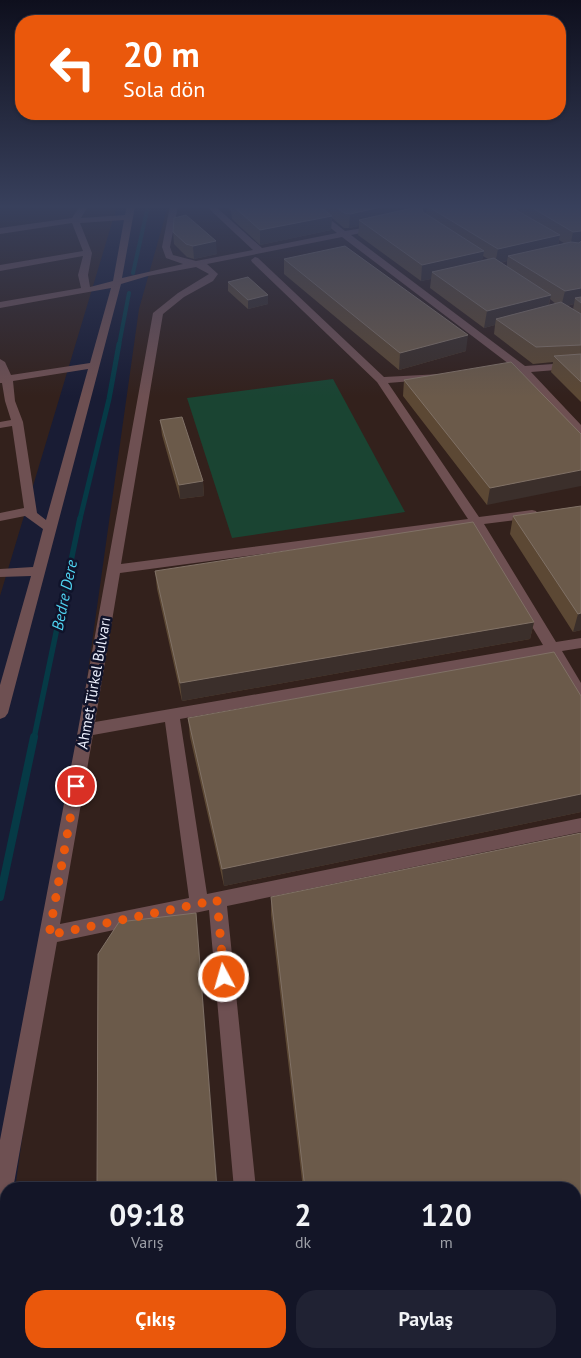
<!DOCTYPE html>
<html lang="tr">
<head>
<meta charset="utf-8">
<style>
	:root { --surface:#131527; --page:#202233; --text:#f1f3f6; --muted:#9d9fa7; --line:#323444; --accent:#ea580c }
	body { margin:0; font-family:"PT Sans",sans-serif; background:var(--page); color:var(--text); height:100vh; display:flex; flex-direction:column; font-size:19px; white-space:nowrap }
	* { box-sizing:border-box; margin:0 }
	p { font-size:16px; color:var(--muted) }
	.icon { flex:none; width:28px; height:28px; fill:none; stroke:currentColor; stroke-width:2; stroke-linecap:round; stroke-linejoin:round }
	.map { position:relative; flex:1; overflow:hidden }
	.sheet { position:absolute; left:0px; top:1182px; width:581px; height:176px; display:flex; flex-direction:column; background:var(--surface); border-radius:20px 20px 0 0; box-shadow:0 1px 4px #0004,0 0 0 1px var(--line) }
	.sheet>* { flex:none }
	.banner { position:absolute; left:15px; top:15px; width:551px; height:105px; border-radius:20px; box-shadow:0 1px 4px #0004,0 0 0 1px var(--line); background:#ea580c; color:#fff; overflow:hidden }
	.pin { position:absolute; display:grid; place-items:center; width:42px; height:42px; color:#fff; margin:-21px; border:2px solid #fff; border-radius:50%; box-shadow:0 1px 5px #0007 }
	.me { position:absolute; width:55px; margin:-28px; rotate:354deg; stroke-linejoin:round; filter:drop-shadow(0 0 4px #0008) }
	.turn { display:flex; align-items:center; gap:18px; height:105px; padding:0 25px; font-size:22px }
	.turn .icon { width:65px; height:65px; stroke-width:2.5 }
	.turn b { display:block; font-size:35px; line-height:42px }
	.eta { display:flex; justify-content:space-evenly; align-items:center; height:85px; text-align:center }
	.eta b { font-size:30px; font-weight:700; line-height:35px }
	.button { display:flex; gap:10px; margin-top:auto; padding:10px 25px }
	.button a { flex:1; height:58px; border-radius:20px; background:var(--accent); color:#fff; font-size:20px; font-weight:700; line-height:58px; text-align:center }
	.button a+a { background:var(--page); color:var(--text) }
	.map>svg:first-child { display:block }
</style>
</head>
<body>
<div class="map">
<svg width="581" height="1358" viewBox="0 0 581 1358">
	<rect width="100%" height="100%" fill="#191c34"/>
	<!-- industrial -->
	<path fill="#33211c" d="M0 206H117L0 596Z
		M168 206H581V1358H0V1295L6 1251V1352H575V1189H15L139 309Z"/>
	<!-- green -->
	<path fill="#1a4432" d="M333 379 405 512 232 538 187 398Z"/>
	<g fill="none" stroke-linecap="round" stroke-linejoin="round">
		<!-- stream-far3 -->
		<path stroke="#063a46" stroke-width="4" d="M133 273 148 206
			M119 345 129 293"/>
		<!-- stream-far2 -->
		<path stroke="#063a46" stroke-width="5" d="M80 519 109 399 119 344"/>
		<!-- stream-far1 -->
		<path stroke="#063a46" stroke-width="5.5" d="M34 738 80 518"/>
		<!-- stream -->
		<path stroke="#063a46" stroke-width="8" d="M0 897 34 737"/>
		<!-- minor -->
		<path fill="#6e5052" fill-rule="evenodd" d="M80 206H88L81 218 125 215 127 206H135L122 278 183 264 166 258 162 247 170 206H178L170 247 173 255 196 261 253 250 206 206H215L262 248 337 233 303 206H313L345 231 381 225V229L351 235 525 366 581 362V368L531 372 581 425V435L577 434 521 373H496L495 371 496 369 513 367 342 237 207 264 218 274 213 281 184 297 163 314 121 564 468 519 377 382 252 262 251 260 255 257 258 258 384 377 441 374 442 376 441 378 437 379 388 383 479 517 532 510 536 511 538 514 536 517 532 518 484 524 556 642 581 638V648L562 651 581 683V702L576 700 548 654 180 719 207 894 581 818V832L227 906 256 1189H234L209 910 57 942 13 1189H6V1209L0 1211V1140L78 730 153 313 178 293 209 274 196 267 148 276 121 284 8 713 5 717 0 719V685L31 576 0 577V569L33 567 43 529 25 516 0 521V513L24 508 12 426 0 428V422L11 420 5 401 2 383H0V359L5 362 11 375 90 363 111 288 0 308V302L81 288 78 275 83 256 0 271V265L83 251 72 223 0 234V228L72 218ZM124 220 113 281 90 287 88 275 92 253 80 223ZM88 369 46 520 37 513 23 422 15 401 13 381ZM472 526 543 645 95 722 120 573ZM165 722 189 898 60 924 93 735Z
			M581 1285V1309L575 1310V1286Z
			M228 1352H280L278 1358H225Z"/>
	</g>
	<!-- wall -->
	<path fill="#5c4834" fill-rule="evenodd" d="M226 206H406V209L412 208 410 206H581V402L551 372 553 362 533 364 494 334 495 325 484 328 430 288 431 279 421 281 358 235 359 226 349 228H344L332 218 331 230 260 245 232 219 231 211ZM559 240 564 243 558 245ZM483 256 488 259 482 260ZM507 261V266L501 263ZM550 299 556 304 549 305ZM574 304 573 309 567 306Z
		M173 232 217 254 194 259 187 257 174 244Z
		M284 259 466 351 399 370 284 274Z
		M228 282 268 304 248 309 228 291Z
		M404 380 581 434 487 505 403 396Z
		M160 420 203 481 204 496 180 499 162 435Z
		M581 506V630L573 632 510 534 513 516Z
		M155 571 534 622 530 639 182 701 157 589Z
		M581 696V812L224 886 190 737 188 718Z
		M581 833V1262L575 1263V1189H303L271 915V897Z"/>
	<!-- shaded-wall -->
	<path fill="#3b2f2b" d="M385 206H406V216L359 220V226L349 228 350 214Z
		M420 206H427L425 220Z
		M332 216 331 230 260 245V230Z
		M581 231V245L570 247 573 232Z
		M560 235 557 250 508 256 507 261 495 264 498 249Z
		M216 241 217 254 194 259 193 246Z
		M484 251 481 267 432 272 431 279 421 281 422 265Z
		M581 288V303L575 298 574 304 561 307 565 291Z
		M268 295V304L248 309V300Z
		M551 295 547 311 496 319 495 325 484 328 487 311Z
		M468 335 466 351 399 370 400 353Z
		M581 470V486L487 505 490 488Z
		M203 481 204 496 180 499 179 485Z
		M581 613V630L573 632 578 614Z
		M534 622 530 639 182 701 180 683Z
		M581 794V812L224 886 222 869Z
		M196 913 198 931 218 1189H217Z"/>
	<!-- building -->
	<path fill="#6b5a4a" stroke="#807166" d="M233 206H319L332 216 260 230Z
		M335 206H385L350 214 344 213Z
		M421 206H424L422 208 423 212 484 251 422 265 359 220Z
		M427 206H509L560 235 498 249Z
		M529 206H581V231L573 232Z
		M186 215 216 241 193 246 186 244 173 232 174 218Z
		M581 241V288L565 291 508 256 571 242 579 243Z
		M345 246 468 335 400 353 284 259Z
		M494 258 551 295 487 311 432 272Z
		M248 277 268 295 248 300 228 282Z
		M581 297V303L575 298Z
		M561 302 581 314V345L536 347 496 319Z
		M581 354V382L554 356Z
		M511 362 581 434V470L490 488 404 380Z
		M182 417 203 481 179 485 160 420Z
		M581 506V613L578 614 513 516Z
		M473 522 534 622 180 683 155 571Z
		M554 652 581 696V794L222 869 188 718Z
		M581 833V1252L575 1253V1189H305L271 897Z
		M196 913 217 1189H97L98 954 119 922Z
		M581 1348V1358H530L559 1352H575V1349Z"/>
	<!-- sky -->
	<linearGradient id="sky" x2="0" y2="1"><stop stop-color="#0e0f1d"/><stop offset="0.52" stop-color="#38405c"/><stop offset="1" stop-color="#38405c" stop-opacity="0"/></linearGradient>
	<rect width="581" height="397" fill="url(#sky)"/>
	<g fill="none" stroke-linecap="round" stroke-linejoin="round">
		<!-- route -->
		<path stroke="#ea580c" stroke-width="9" stroke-dasharray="0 16.2" d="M76 786 49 935 217 900 224 977"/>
	</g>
	<g text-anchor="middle" stroke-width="5" stroke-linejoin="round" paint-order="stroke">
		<!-- street labels -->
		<g font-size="15" fill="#eceffc" stroke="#10132a">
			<text transform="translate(94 683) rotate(-80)" y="5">Ahmet Türkel Bulvarı</text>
		</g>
		<!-- water labels -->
		<g font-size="16" font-style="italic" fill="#4fd3f1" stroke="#10132a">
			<text transform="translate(64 595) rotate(-78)" y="6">Bedre Dere</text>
		</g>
	</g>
</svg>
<div class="pin" style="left:76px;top:786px;background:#d93025"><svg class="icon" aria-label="arrive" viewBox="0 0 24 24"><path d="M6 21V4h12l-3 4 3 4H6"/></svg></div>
<svg class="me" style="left:224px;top:977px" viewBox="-20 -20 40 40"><circle r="17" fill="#ea580c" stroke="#fff" stroke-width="3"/><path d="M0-11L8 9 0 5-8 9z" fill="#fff"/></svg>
<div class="banner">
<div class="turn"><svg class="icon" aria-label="left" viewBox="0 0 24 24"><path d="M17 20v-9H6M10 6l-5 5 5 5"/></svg><div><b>20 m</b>Sola dön</div></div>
</div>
<section class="sheet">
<div class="eta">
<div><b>09:18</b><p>Varış</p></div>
<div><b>2</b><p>dk</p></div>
<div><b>120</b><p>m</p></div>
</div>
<div class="button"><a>Çıkış</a><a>Paylaş</a></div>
</section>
</div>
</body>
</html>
